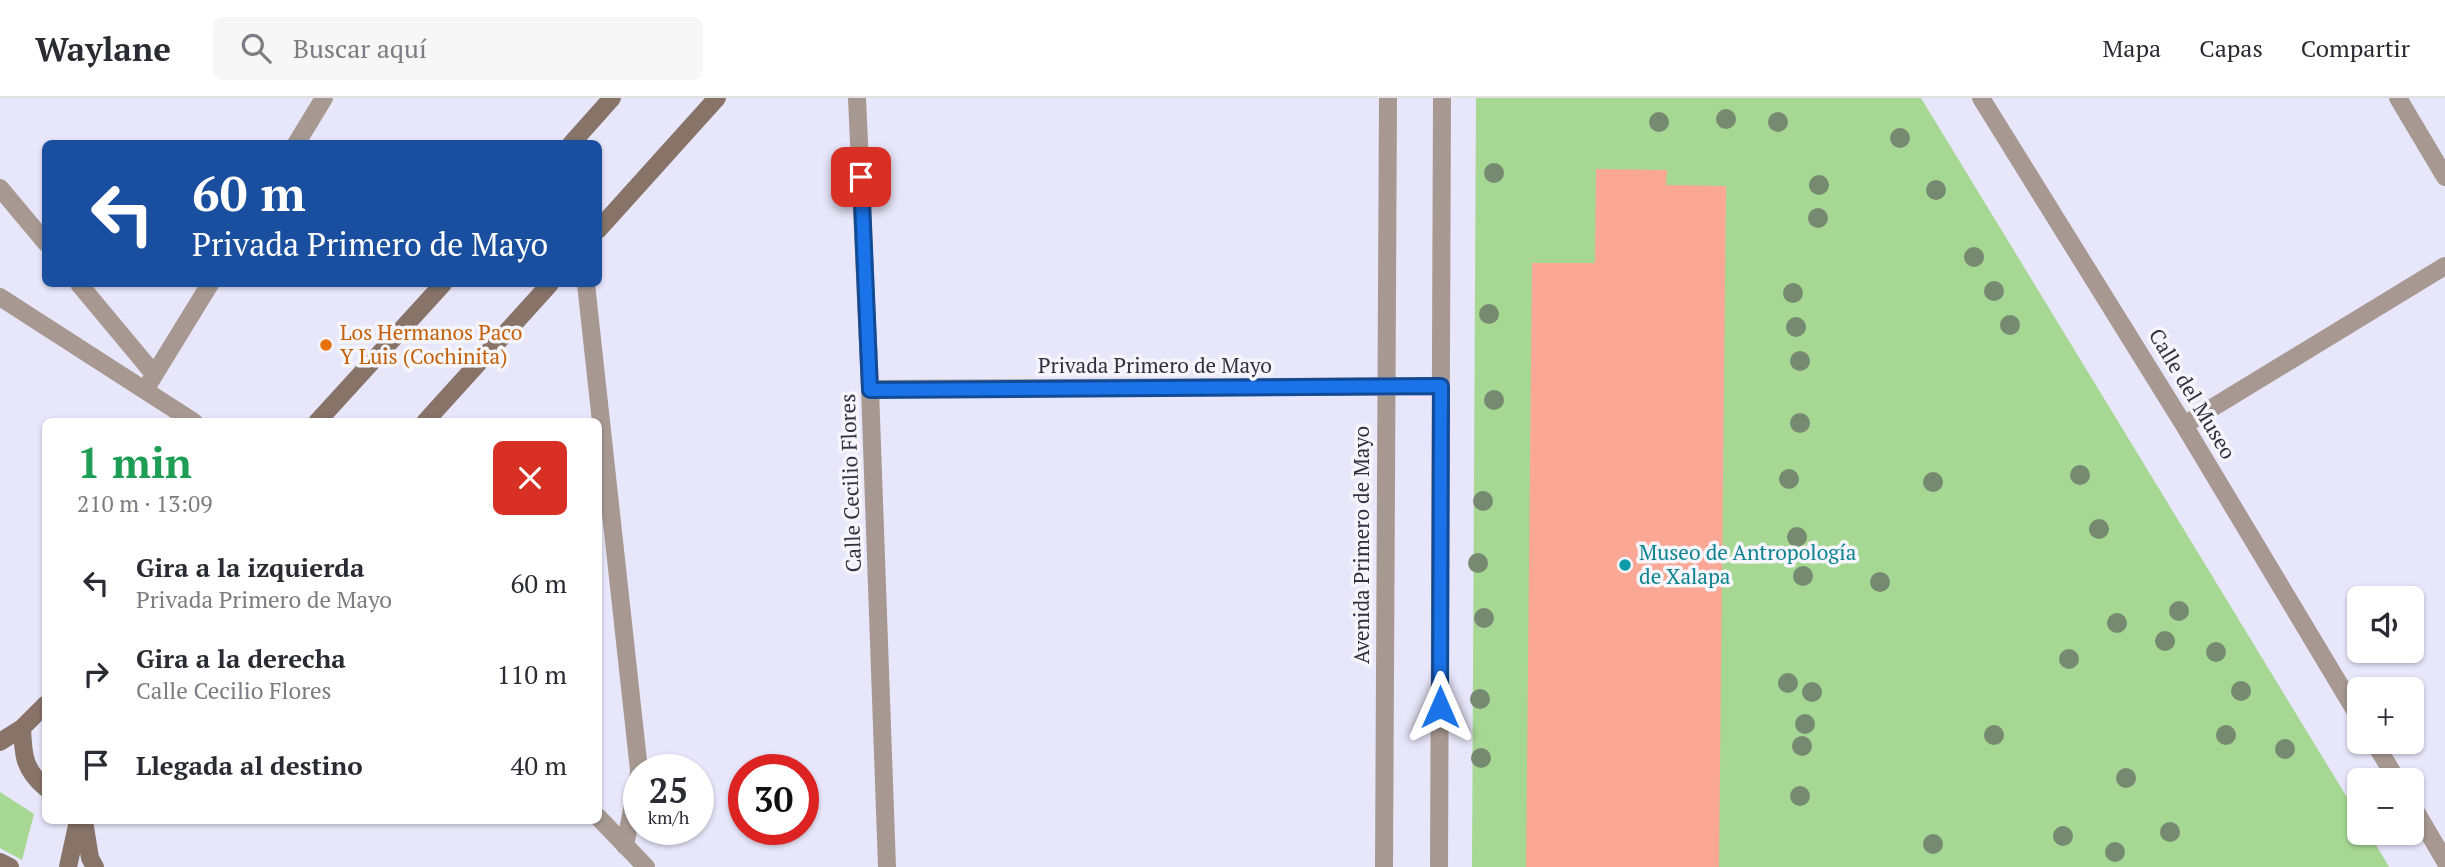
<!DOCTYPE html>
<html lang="es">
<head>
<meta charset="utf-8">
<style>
	:root { --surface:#fff; --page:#f7f7f7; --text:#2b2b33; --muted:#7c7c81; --line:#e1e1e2 }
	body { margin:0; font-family:"PT Serif",serif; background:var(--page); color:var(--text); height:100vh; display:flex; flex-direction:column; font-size:26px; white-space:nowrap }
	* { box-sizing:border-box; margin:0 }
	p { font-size:23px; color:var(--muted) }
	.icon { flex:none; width:38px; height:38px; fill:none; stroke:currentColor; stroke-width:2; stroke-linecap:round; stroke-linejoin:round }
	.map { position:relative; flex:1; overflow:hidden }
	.drawer { position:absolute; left:42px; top:320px; width:560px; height:406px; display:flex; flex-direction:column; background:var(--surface); border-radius:10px; box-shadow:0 2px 5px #0004 }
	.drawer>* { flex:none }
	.guide { position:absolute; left:42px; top:42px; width:560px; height:147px; border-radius:10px; box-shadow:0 2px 5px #0004; background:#1a4fa0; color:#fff; overflow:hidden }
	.fabs { position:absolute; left:2347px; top:488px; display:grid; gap:14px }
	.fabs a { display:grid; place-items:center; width:77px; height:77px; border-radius:10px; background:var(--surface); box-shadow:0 2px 5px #0004; font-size:35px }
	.speed { position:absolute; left:623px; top:656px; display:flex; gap:14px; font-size:35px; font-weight:700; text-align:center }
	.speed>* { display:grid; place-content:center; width:91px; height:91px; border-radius:50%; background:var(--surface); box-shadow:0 2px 5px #0004; line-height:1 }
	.speed small { font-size:18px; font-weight:400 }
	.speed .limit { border:10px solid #d22; background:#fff; color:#111 }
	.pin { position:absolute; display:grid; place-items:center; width:60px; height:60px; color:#fff; margin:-30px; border-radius:14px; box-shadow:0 4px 10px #0006 }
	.me { position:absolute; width:77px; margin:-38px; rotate:0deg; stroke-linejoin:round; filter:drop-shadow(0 0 5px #0008) }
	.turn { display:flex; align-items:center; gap:24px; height:147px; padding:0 35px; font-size:32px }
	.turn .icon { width:91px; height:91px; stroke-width:2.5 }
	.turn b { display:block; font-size:49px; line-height:60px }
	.round { display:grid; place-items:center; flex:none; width:74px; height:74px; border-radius:10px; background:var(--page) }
	.head { display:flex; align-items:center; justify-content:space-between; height:119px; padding:0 35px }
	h1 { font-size:42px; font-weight:700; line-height:52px; color:#1e9e55 }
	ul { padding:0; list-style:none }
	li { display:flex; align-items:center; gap:21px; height:91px; padding:0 35px }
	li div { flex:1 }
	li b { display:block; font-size:26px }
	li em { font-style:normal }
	header { display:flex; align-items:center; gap:42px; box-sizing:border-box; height:98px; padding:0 35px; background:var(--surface); border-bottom:2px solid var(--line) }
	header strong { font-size:33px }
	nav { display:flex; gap:38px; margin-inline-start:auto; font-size:24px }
	.search { width:490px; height:63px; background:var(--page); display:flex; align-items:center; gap:18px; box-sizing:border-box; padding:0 24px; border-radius:10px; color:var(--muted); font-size:26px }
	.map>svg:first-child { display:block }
</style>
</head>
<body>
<header>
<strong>Waylane</strong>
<div class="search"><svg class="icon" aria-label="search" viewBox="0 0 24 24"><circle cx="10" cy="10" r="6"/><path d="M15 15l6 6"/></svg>Buscar aquí</div>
<nav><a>Mapa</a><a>Capas</a><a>Compartir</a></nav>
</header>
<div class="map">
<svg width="2445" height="769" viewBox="0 0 2445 769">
	<rect width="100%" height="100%" fill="#e8e6fa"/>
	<!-- green -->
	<path fill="#a6d793" d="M1476 0H1921L2359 719V735H2369L2389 769H1472Z
		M0 694 34 716 22 762 0 750Z"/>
	<!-- building -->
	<path fill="#faa795" d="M1596 71 1667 72 1666 87 1726 88 1719 769H1526L1532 165H1595Z"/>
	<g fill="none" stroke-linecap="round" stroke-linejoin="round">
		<!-- street -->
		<path stroke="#a79991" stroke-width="18" d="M857 0 870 291 887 769
			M1981 0 2184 327 2359 619
			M2398 0 2445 79
			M296 46 324 0
			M0 90 46 145
			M79 186 154 276
			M586 186 639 672
			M0 199 194 324
			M870 291 1441 288
			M145 292 210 186
			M2184 327 2445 168
			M2374 644 2397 682
			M2412 707 2445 763
			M598 719 646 769
			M625 748 639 675
			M1384 769 1388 0
			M1439 769 1442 0"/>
		<!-- secondary -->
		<path stroke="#877368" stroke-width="18" d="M571 46 612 0
			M598 132 717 0
			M317 324 443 186
			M425 324 550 186
			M22 630C23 657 24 672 46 690
			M0 644 22 630 46 606
			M84 723 90 760 95 769
			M0 764 10 769
			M68 769 78 723"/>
	</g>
	<!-- trees -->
	<g fill="#768a72">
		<circle cx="1726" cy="21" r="10"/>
		<circle cx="1659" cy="24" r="10"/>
		<circle cx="1778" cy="24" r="10"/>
		<circle cx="1900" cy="40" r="10"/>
		<circle cx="1494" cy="75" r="10"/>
		<circle cx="1819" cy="87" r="10"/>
		<circle cx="1936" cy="92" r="10"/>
		<circle cx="1818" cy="120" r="10"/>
		<circle cx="1974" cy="159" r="10"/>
		<circle cx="1994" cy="193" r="10"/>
		<circle cx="1793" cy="195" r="10"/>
		<circle cx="1489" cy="216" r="10"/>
		<circle cx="2010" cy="227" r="10"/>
		<circle cx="1796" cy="229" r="10"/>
		<circle cx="1800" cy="263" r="10"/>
		<circle cx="1494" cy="302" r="10"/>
		<circle cx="1800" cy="325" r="10"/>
		<circle cx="2080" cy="377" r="10"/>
		<circle cx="1789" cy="381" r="10"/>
		<circle cx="1933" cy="384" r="10"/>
		<circle cx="1483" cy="403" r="10"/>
		<circle cx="2099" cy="431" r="10"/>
		<circle cx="1797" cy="439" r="10"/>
		<circle cx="1478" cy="465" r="10"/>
		<circle cx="1803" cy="478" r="10"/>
		<circle cx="1880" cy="484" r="10"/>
		<circle cx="2179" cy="513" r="10"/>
		<circle cx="1484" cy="520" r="10"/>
		<circle cx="2117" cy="525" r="10"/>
		<circle cx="2165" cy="543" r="10"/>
		<circle cx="2216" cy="554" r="10"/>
		<circle cx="2069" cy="561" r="10"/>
		<circle cx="1788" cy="585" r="10"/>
		<circle cx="2241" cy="593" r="10"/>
		<circle cx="1812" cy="594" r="10"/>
		<circle cx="1480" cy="601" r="10"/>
		<circle cx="1805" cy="626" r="10"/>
		<circle cx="1994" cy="637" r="10"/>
		<circle cx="2226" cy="637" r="10"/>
		<circle cx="1802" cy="648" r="10"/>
		<circle cx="2285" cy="651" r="10"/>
		<circle cx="1481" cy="660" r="10"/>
		<circle cx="2126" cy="680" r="10"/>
		<circle cx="1800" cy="698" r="10"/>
		<circle cx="2170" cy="734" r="10"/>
		<circle cx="2063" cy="738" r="10"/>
		<circle cx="1933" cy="746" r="10"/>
		<circle cx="2115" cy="754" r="10"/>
	</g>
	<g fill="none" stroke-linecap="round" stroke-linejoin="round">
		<!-- route casing -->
		<g stroke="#114b97" stroke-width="18">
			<path id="route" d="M861 79 870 292 1441 288 1440 609"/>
		</g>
		<!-- route -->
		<use href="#route" stroke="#1a73e8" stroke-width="12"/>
	</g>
	<!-- markers -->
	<circle fill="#e8710a" stroke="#f5f5fb" stroke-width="2.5" cx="326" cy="247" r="7"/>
	<circle fill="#0f9aa8" stroke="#f5f5fb" stroke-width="2.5" cx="1625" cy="467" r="7"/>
	<g text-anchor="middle" stroke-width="7" stroke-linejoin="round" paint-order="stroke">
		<!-- food labels -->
		<g font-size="21" fill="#c56008" stroke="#f5f5fb" text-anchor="start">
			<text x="340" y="242">Los Hermanos Paco<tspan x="340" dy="24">Y Luis (Cochinita)</tspan></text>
		</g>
		<!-- street labels -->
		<g font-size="21" fill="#31303d" stroke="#f5f5fb">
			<text x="1155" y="275">Privada Primero de Mayo</text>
			<text transform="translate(2192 296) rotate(59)" y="7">Calle del Museo</text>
			<text transform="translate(851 385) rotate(-92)" y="7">Calle Cecilio Flores</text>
			<text transform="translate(1362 447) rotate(-90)" y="7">Avenida Primero de Mayo</text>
		</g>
		<!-- culture labels -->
		<g font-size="21" fill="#0d838f" stroke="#f5f5fb" text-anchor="start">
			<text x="1639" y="462">Museo de Antropología<tspan x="1639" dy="24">de Xalapa</tspan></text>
		</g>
	</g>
</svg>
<div class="fabs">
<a><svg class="icon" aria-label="sound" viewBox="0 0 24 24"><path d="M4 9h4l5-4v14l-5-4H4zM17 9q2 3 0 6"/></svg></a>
<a>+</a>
<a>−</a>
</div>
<div class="speed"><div>25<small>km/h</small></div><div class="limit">30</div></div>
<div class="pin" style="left:861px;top:79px;background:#d93025"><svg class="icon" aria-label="arrive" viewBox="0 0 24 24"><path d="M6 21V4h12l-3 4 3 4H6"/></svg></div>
<svg class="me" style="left:1440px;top:609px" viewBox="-20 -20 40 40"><path d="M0-17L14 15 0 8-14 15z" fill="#1a73e8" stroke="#fff" stroke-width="4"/></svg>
<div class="guide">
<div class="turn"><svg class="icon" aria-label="left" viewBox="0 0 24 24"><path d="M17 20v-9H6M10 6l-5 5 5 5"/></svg><div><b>60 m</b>Privada Primero de Mayo</div></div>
</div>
<section class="drawer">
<div class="head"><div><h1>1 min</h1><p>210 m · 13:09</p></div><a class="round" style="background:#d93025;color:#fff"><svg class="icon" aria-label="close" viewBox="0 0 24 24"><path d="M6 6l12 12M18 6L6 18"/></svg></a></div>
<ul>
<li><svg class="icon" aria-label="left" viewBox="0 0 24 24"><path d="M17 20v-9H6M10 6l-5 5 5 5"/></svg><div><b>Gira a la izquierda</b><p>Privada Primero de Mayo</p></div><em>60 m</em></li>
<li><svg class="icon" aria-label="right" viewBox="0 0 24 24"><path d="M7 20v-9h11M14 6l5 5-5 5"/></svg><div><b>Gira a la derecha</b><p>Calle Cecilio Flores</p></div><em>110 m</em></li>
<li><svg class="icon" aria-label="arrive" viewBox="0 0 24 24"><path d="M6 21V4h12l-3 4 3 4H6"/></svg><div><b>Llegada al destino</b></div><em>40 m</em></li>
</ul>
</section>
</div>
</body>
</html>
